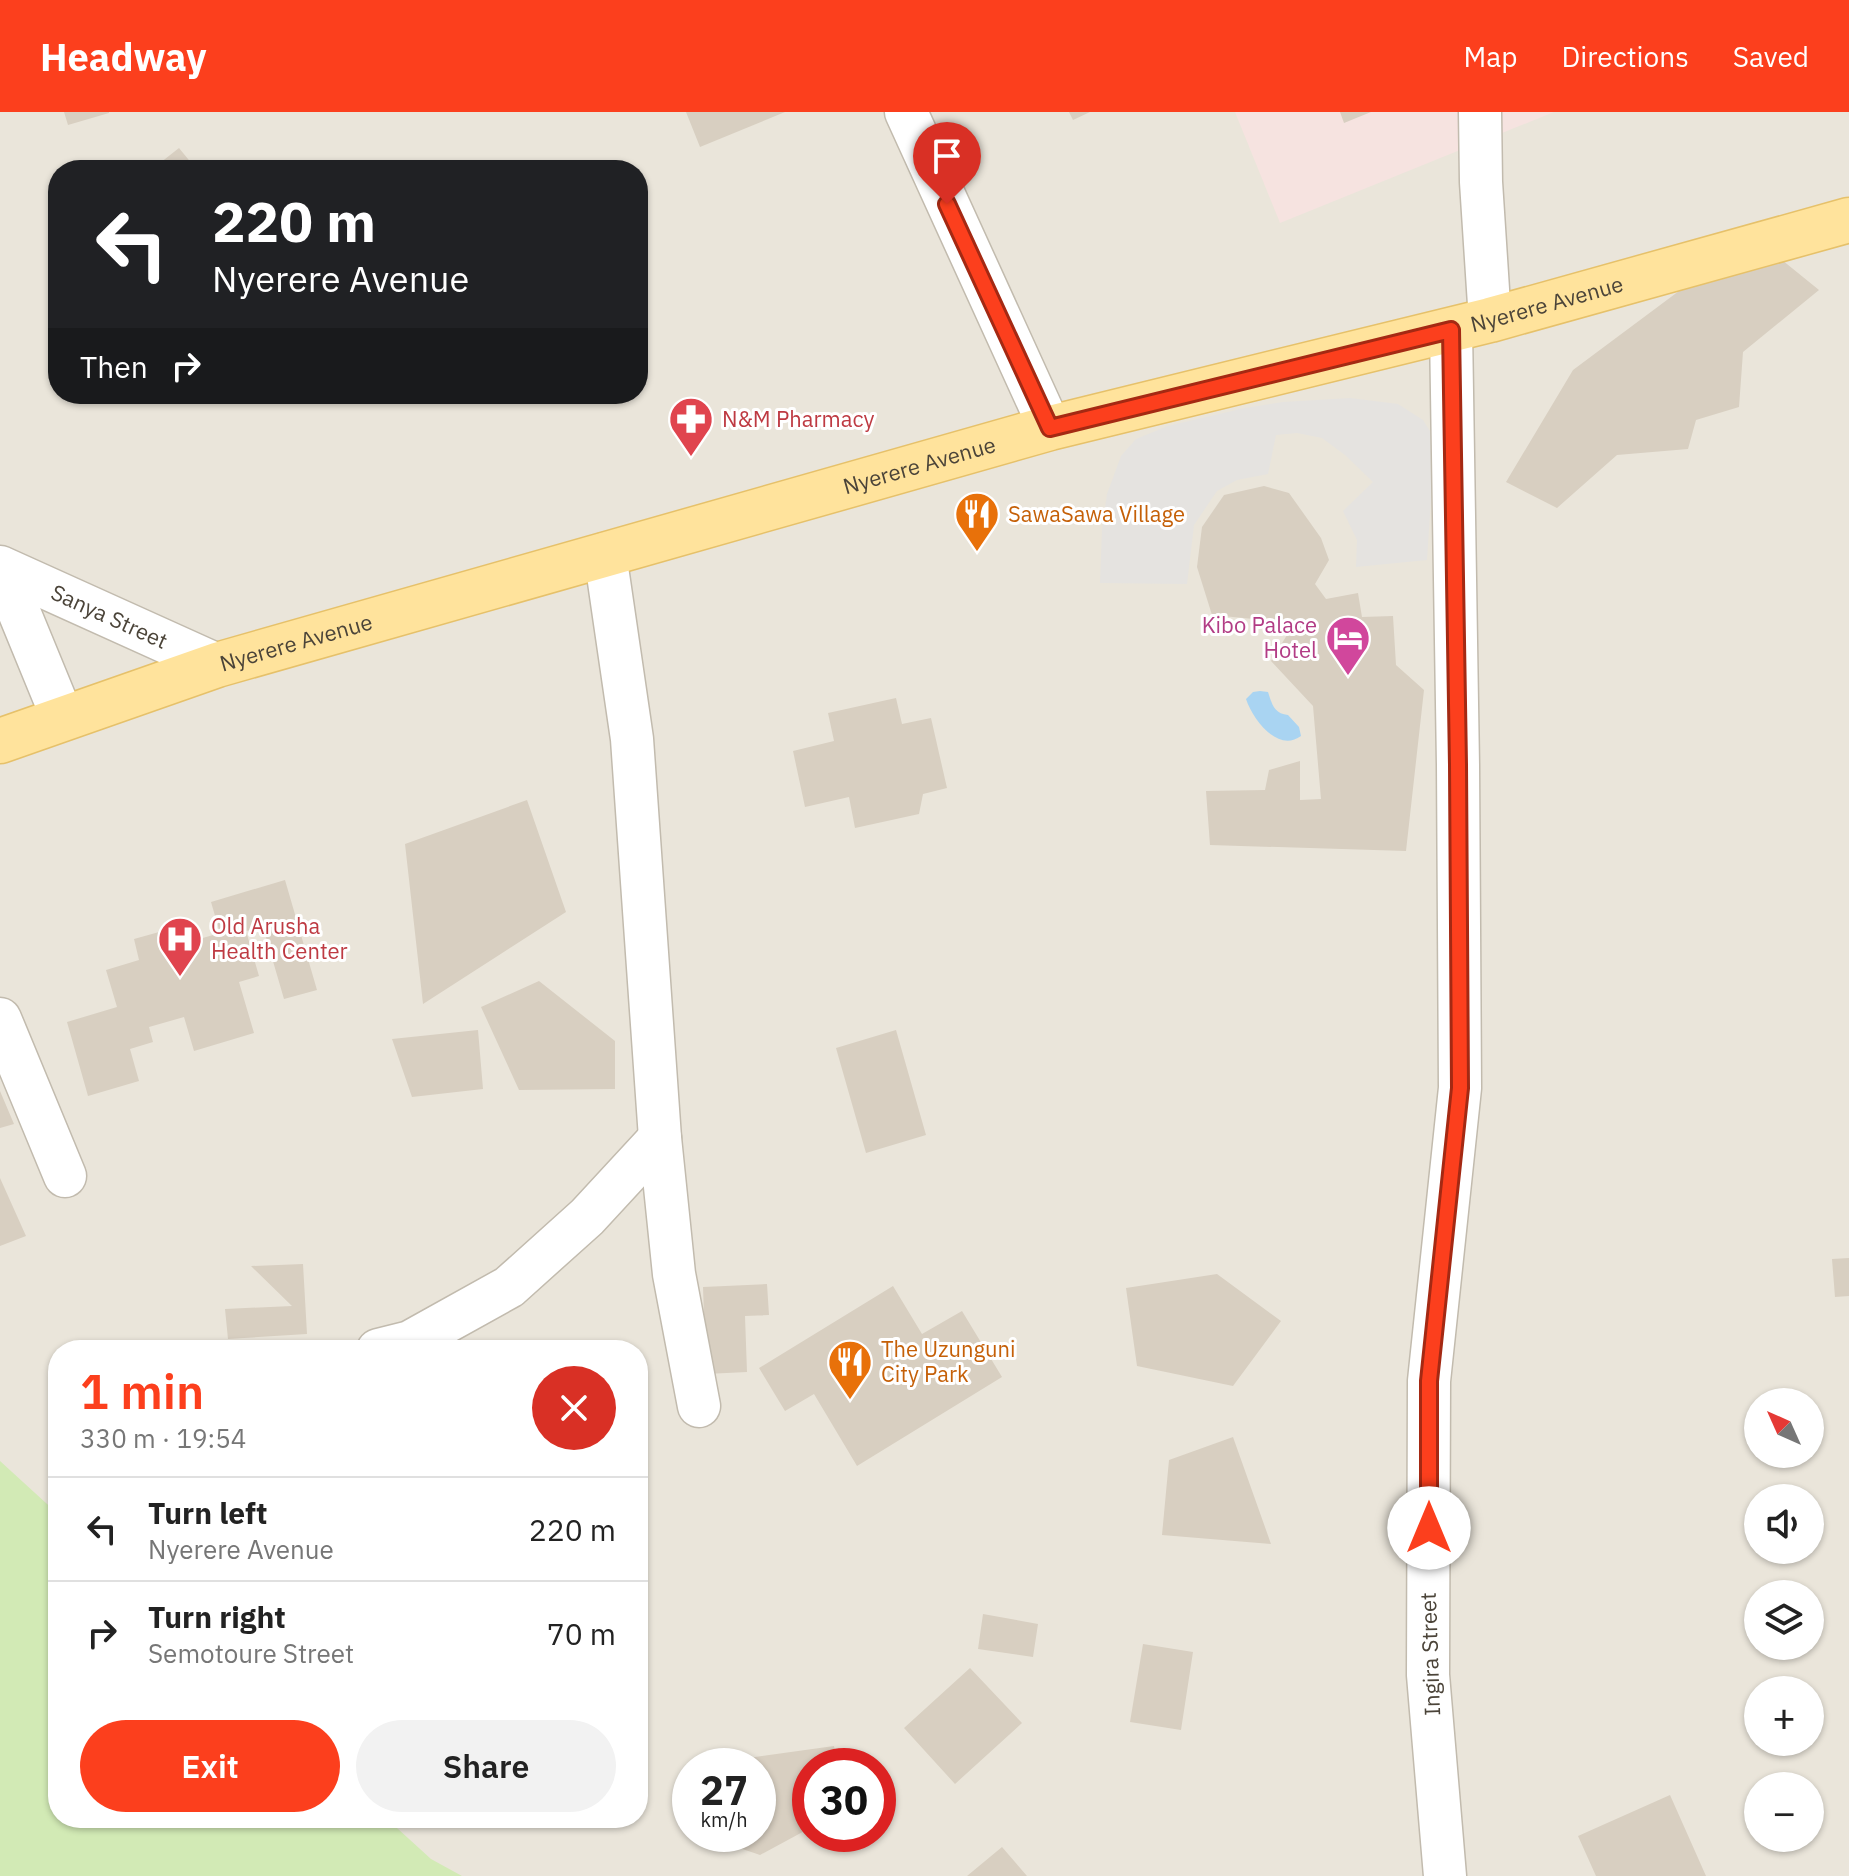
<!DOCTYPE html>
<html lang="en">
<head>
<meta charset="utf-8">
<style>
	:root { --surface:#fff; --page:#f2f2f2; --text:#222; --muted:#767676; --line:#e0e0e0; --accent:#fc3f1d }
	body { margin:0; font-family:"IBM Plex Sans",sans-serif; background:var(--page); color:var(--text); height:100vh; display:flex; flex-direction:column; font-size:30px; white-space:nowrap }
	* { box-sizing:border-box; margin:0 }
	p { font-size:26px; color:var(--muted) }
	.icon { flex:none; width:44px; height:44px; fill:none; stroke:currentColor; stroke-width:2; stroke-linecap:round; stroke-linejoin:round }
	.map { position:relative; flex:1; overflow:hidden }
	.drawer { position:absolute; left:48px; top:1228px; width:600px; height:488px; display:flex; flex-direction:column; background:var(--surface); border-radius:32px; box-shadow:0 2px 6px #0004 }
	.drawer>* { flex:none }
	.top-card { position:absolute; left:48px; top:48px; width:600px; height:244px; border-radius:32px; box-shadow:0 2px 6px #0004; background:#202124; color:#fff; overflow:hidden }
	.needle { width:52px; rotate:315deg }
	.tools { position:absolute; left:1744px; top:1276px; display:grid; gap:16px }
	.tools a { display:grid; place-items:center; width:80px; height:80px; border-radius:50%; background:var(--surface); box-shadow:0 2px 6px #0004; font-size:40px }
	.speed { position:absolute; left:672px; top:1636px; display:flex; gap:16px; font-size:40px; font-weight:700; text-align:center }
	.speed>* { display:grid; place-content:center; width:104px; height:104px; border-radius:50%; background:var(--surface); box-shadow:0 2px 6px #0004; line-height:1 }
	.speed small { font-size:20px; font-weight:400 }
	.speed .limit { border:12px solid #d22; background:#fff; color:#111 }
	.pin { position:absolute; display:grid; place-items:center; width:68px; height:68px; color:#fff; margin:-82px -34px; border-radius:50% 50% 50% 0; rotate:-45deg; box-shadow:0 0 8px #0007 }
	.pin .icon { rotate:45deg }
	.me { position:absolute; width:88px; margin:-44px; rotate:0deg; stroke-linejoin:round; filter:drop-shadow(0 0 6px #0008) }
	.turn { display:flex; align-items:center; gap:28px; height:168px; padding:0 32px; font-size:36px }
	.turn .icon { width:104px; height:104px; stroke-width:2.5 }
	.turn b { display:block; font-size:56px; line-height:68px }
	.then { display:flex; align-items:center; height:76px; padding:0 32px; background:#0003; gap:16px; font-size:30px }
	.round { display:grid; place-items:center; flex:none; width:84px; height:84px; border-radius:42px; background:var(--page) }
	.headline { display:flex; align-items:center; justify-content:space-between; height:136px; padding:0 32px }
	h1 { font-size:48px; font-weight:600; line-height:60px; color:var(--accent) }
	.cta { display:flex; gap:16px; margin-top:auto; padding:16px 32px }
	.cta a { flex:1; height:92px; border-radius:48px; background:var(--accent); color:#fff; font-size:32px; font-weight:600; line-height:92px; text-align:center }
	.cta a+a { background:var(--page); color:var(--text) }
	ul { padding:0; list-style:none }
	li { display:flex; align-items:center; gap:24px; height:104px; padding:0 32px; border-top:2px solid var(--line) }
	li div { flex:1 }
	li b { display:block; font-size:30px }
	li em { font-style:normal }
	header { display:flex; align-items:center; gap:48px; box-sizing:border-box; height:112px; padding:0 40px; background:var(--accent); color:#fff }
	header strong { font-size:38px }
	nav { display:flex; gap:44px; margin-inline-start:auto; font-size:28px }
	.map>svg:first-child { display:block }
</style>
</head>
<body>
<header>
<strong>Headway</strong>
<nav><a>Map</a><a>Directions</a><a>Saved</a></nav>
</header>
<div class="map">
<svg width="1849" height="1764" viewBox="0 0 1849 1764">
	<rect width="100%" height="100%" fill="#f6f3ec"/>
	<!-- residential -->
	<path fill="#eae5da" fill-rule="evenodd" d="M0 0H1849V1764H367L315 1706H638V1238H58V1420L0 1355ZM58 58H638V282H58ZM1758 1290H1810V1342H1758ZM1758 1386H1810V1438H1758ZM1758 1482H1810V1534H1758ZM1758 1578H1810V1630H1758ZM690 1654H758V1722H690ZM810 1654H878V1722H810ZM1758 1674H1810V1726H1758Z"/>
	<!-- medical -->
	<path fill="#f6e3e0" d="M1235 0H1554L1280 111Z"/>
	<!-- green -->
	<path fill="#d2eab5" d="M0 1349 58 1402V1706H386L431 1747 462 1764H0Z"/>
	<!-- parking -->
	<path fill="#e5e3e0" d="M1350 286 1398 292 1423 308 1435 327 1427 448 1356 455 1357 428 1343 399 1373 370 1345 343 1322 326 1297 321 1276 323 1268 362 1237 368 1217 379 1194 413 1187 472 1100 471 1102 417 1107 382 1121 344 1136 327 1168 314 1245 296 1283 290Z"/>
	<!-- water -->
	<path fill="#a9d4f2" d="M1260 579 1268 580C1272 592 1274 602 1288 603L1299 615 1301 624C1278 641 1253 608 1246 587L1253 580Z"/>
	<!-- building -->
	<path fill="#d8cfc1" d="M64 0H109V1L68 13Z
		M686 0H785L700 35Z
		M1069 0H1090L1073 8Z
		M1340 0H1371L1344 11Z
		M179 36 197 58H151Z
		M1771 139 1819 178 1743 240 1739 295 1696 308 1688 337 1617 343 1557 396 1506 370 1573 258 1679 179Z
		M1264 374 1289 381 1321 426 1329 448 1315 472 1326 487 1358 481 1362 505 1393 504 1396 553 1424 578 1406 739 1210 733 1206 679 1265 678 1269 658 1300 649V688L1321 687 1313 594 1271 549 1287 523 1276 509 1212 503 1197 455 1202 415 1224 383Z
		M896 586 902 612 931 606 947 676 923 682 919 702 855 716 849 685 805 695 793 639 834 629 828 601Z
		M527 688 566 800 423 892 405 732Z
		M285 768 317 878 284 887 263 815 246 819 259 864 239 870 254 921 194 939 184 905 149 915 153 930 130 937 139 969 88 984 67 910 117 895 106 858 139 848 134 827 177 815 182 832 220 821 211 790Z
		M539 869 615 929V977L519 978 481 895Z
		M478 918 483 977 412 985 392 927Z
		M896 918 926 1023 866 1041 836 936Z
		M0 979 14 1012 0 1016Z
		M0 1066 26 1124 0 1134Z
		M1849 1146V1184L1835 1185 1832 1147Z
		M303 1152 307 1222 228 1227 225 1197 292 1194 251 1154Z
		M1217 1162 1281 1209 1233 1274 1137 1254 1126 1176Z
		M767 1172 769 1203 745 1204 747 1260 706 1262 703 1175Z
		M893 1174 922 1222 962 1199 1002 1265 857 1354 814 1282 785 1299 759 1256Z
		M1233 1325 1271 1432 1162 1423 1169 1348Z
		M983 1502 1038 1512 1033 1545 978 1537Z
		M1143 1532 1193 1540 1181 1618 1130 1610Z
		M970 1556 1022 1611 955 1672 904 1616Z
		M834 1634 838 1654H810V1716L760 1743 713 1727V1722H758V1654L725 1653 755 1645Z
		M1670 1683 1706 1764H1596L1578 1724Z
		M1002 1735 1027 1764H967Z"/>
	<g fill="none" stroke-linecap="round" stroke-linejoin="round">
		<!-- minor casing -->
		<g stroke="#c2bbae" stroke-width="45">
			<g id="minor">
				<path d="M906 0 1050 316"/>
				<path d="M1480 0 1481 70 1490 208"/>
				<path d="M605 442 632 627 660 1026 674 1162 699 1294"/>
				<path id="s1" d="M0 455 217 553"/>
				<path d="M1 456 63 607"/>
				<path d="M0 907 65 1064"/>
				<path d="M378 1238 410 1230 509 1175 587 1105 660 1026"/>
				<path d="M1445 1764 1428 1563 1429 1269 1460 976 1458 653 1451 218"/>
			</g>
		</g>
		<!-- major casing -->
		<g stroke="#e6c16a" stroke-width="47">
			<g id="major">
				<path id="s2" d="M0 629 217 553 1050 316 1490 208 1849 108"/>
			</g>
		</g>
		<!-- minor -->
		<use href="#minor" stroke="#fff" stroke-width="42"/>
		<!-- major -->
		<use href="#major" stroke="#ffe39c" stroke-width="44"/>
	</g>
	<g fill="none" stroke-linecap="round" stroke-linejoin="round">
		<!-- route casing -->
		<g stroke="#a42913" stroke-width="20">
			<path id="route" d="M947 92 1050 316 1451 218 1458 653 1460 976 1429 1269V1416"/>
		</g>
		<!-- route -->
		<use href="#route" stroke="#fc3f1d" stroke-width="14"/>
	</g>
	<!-- icons -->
	<defs>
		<g id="pharmacy-pin" transform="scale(2.3)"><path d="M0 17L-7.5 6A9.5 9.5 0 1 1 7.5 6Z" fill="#e0444e" stroke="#fff"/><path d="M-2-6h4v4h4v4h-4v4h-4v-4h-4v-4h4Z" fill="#fff"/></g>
		<g id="restaurant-pin" transform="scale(2.3)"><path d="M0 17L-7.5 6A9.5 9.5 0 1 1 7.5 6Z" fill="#e8710a" stroke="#fff"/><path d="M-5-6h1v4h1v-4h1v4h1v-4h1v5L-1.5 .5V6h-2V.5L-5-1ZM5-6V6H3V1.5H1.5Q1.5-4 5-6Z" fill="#fff"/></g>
		<g id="hotel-pin" transform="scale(2.3)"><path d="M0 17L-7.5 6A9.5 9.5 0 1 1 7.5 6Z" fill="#d1479c" stroke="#fff"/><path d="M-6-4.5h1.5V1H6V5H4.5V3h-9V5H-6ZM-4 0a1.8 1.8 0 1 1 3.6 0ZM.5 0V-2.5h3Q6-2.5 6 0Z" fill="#fff"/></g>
		<g id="hospital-pin" transform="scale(2.3)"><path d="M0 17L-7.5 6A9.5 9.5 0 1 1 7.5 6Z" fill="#e0444e" stroke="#fff"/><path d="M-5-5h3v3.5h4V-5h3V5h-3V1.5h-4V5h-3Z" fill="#fff"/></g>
	</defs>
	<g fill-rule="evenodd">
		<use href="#pharmacy-pin" x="691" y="307"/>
		<use href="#restaurant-pin" x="977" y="402"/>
		<use href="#hotel-pin" x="1348" y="526"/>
		<use href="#hospital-pin" x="180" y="827"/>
		<use href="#restaurant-pin" x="850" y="1250"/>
	</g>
	<g text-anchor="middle" stroke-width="6" stroke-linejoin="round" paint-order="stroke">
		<!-- street labels -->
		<g font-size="22" fill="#4b4439" stroke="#fff">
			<text dy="8" stroke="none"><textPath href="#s2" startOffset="1608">Nyerere Avenue</textPath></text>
			<text dy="8" stroke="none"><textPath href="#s2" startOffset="960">Nyerere Avenue</textPath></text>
			<text dy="8" stroke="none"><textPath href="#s1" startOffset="120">Sanya Street</textPath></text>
			<text dy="8" stroke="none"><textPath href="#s2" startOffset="312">Nyerere Avenue</textPath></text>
			<text transform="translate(1430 1542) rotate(-92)" y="8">Ingira Street</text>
		</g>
		<!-- health labels -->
		<g font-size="22" fill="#be3a42" stroke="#fff" text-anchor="start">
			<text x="722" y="315">N&amp;M Pharmacy</text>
			<text x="211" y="822">Old Arusha<tspan x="211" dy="25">Health Center</tspan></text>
		</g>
		<!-- food labels -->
		<g font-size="22" fill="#c56008" stroke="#fff" text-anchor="start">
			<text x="1008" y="410">SawaSawa Village</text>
			<text x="881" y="1245">The Uzunguni<tspan x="881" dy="25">City Park</tspan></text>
		</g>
		<!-- hotel labels -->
		<g font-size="22" fill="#b23c85" stroke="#fff" text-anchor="end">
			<text x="1317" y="521">Kibo Palace<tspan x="1317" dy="25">Hotel</tspan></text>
		</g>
	</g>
</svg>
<div class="tools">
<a><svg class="needle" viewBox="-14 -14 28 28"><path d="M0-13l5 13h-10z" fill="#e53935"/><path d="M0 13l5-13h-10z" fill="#767676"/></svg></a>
<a><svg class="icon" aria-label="sound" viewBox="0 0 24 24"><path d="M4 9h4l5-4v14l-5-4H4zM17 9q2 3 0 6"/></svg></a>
<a><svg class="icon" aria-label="layers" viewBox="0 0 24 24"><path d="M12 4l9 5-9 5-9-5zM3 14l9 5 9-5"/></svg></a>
<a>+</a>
<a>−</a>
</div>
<div class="speed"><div>27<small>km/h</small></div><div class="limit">30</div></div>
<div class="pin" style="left:947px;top:92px;background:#d93025"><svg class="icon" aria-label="arrive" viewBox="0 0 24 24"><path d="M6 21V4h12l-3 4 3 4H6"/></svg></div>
<svg class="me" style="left:1429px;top:1416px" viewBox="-20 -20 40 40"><circle r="19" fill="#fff"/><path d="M0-13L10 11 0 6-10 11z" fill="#fc3f1d"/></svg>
<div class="top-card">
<div class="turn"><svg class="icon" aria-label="left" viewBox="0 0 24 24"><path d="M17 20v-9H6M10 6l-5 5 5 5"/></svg><div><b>220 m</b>Nyerere Avenue</div></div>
<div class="then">Then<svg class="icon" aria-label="right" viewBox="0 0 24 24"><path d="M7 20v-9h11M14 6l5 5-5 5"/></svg></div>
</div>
<section class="drawer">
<div class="headline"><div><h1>1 min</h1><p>330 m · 19:54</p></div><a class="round" style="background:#d93025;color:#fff"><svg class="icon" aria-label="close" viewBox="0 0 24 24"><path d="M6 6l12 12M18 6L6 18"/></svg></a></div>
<ul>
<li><svg class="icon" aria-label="left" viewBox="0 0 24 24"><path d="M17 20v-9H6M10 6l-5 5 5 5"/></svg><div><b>Turn left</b><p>Nyerere Avenue</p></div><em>220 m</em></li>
<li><svg class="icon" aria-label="right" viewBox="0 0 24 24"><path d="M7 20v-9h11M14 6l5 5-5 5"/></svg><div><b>Turn right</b><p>Semotoure Street</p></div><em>70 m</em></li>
</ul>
<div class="cta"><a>Exit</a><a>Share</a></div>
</section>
</div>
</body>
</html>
